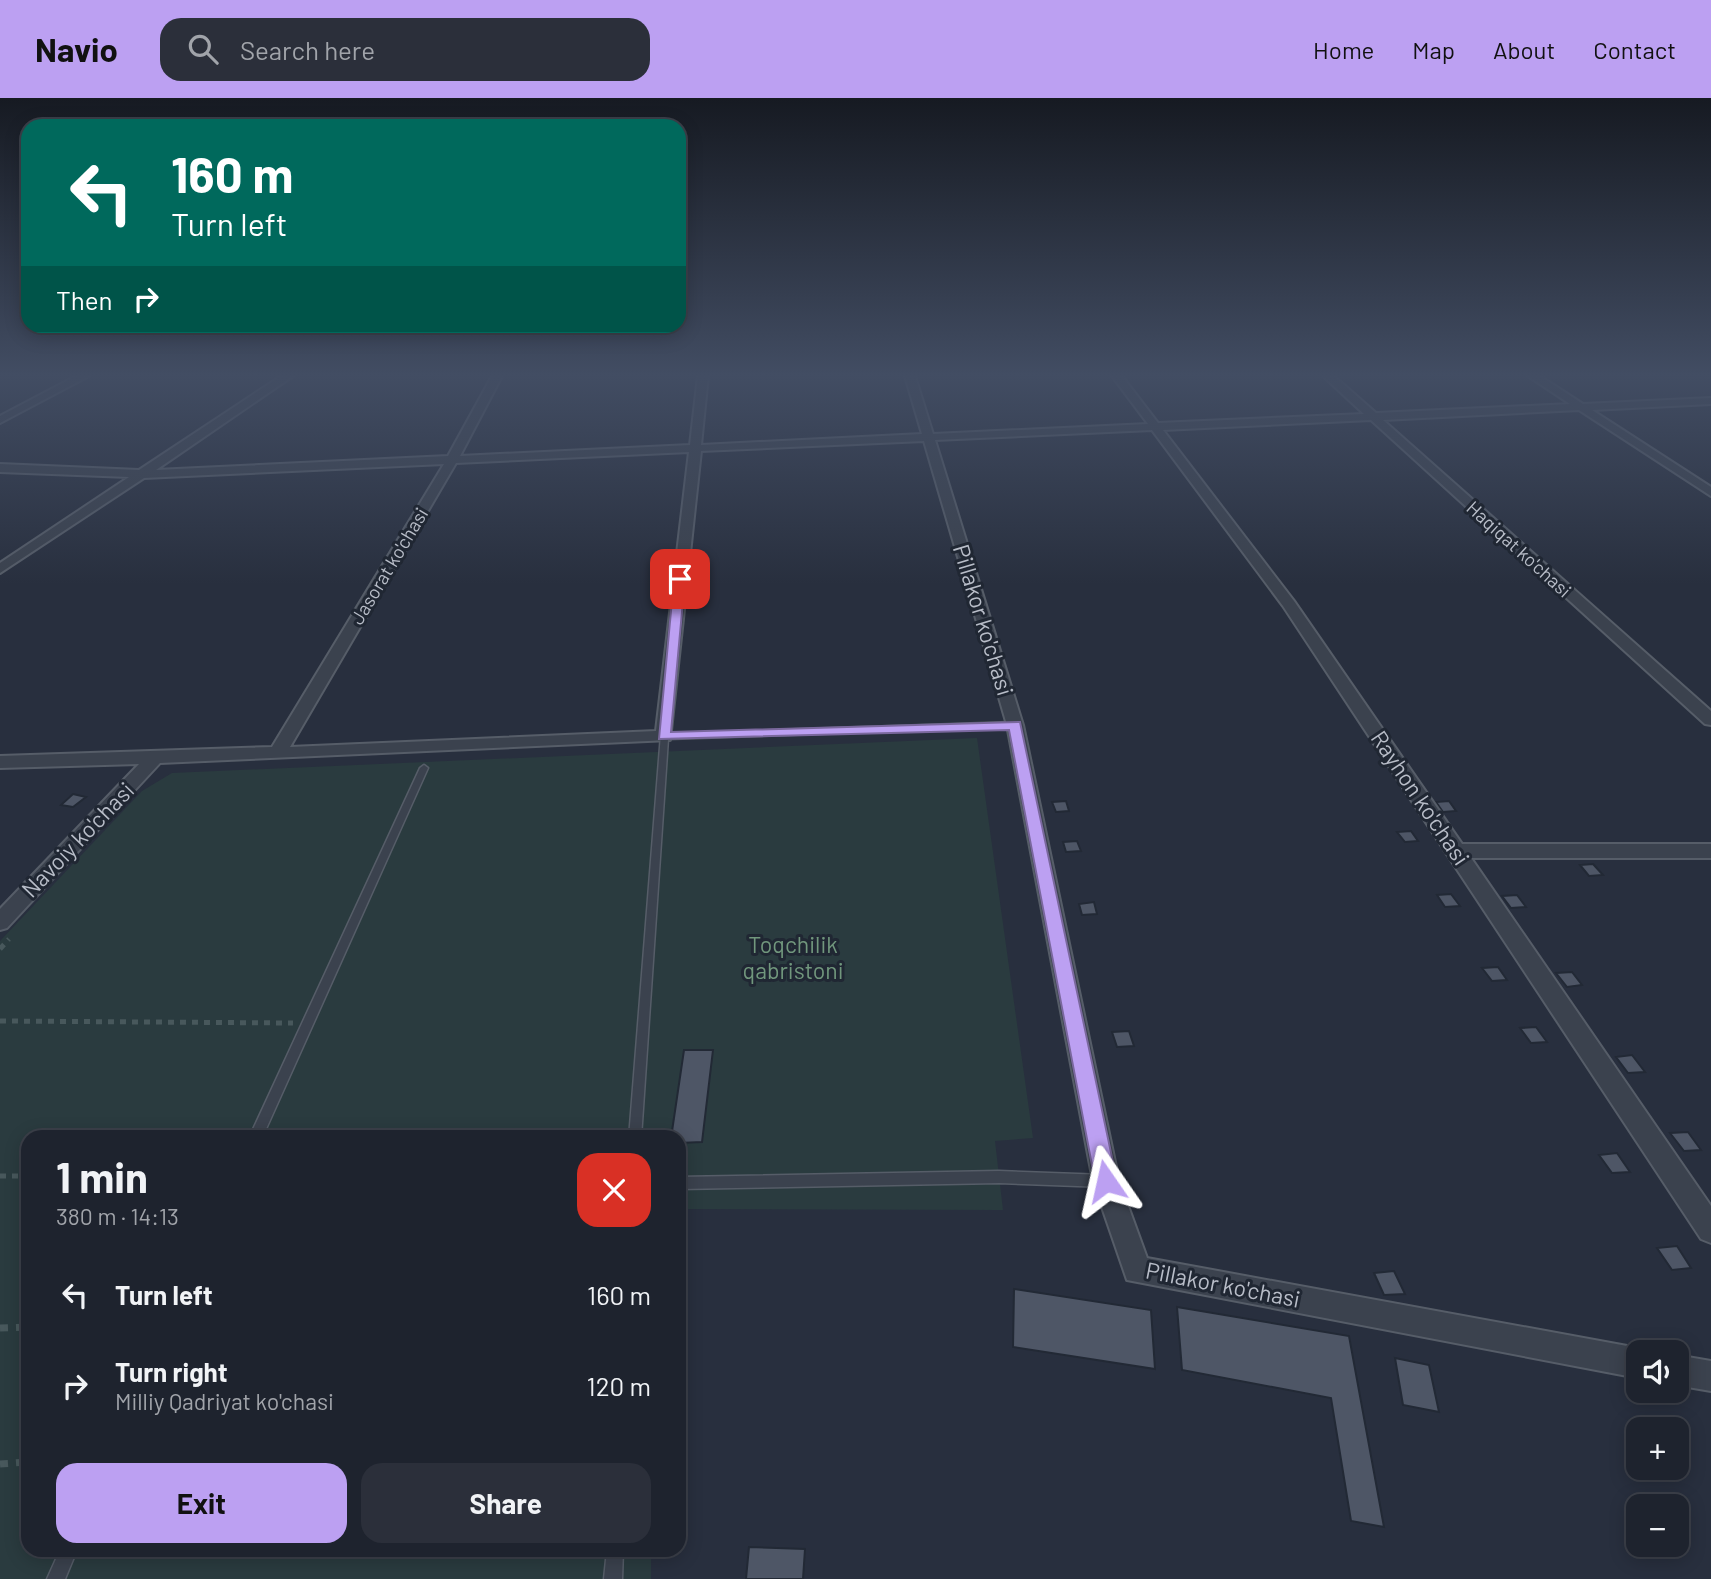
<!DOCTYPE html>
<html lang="en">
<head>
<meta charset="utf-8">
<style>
	:root { --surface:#1e232e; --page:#2b2f3a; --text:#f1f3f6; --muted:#a1a4aa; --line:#3c404a; --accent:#bca0f2 }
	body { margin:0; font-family:Barlow,sans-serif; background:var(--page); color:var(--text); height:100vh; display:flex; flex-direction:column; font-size:26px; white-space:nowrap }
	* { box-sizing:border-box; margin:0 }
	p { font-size:23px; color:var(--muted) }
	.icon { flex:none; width:38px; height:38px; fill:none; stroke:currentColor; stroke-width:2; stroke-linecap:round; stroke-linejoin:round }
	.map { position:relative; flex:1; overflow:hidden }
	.drawer { position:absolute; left:21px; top:1032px; width:665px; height:427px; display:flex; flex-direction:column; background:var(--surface); border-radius:21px; box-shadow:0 4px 18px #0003,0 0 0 2px var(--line) }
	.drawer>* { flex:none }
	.guide { position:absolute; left:21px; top:21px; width:665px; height:214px; border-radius:21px; box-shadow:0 4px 18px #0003,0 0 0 2px var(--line); background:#00695c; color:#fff; overflow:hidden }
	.fabs { position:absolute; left:1626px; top:1242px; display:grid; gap:14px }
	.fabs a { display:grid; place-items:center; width:63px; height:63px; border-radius:14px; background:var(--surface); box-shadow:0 4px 18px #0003,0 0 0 2px var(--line); font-size:35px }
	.pin { position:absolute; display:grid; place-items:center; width:60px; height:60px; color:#fff; margin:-30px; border-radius:14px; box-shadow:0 4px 10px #0006 }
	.me { position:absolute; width:77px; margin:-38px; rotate:349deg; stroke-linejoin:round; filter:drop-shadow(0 0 5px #0008) }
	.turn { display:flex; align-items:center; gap:24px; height:147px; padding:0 35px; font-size:32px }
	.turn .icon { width:91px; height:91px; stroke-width:2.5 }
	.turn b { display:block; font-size:49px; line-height:60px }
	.then { display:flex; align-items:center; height:66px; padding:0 35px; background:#0003; gap:14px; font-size:26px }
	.round { display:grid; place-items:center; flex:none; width:74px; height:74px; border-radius:21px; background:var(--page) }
	.head { display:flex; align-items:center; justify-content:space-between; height:119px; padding:0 35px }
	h1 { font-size:42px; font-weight:700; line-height:52px }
	.primary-button { display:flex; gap:14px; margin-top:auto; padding:14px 35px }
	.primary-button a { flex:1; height:80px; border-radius:21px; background:var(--accent); color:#111; font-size:28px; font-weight:700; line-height:80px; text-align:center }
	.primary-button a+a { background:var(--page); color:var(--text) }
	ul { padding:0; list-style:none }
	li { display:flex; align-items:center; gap:21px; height:91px; padding:0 35px }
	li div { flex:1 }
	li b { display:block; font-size:26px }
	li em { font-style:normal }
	header { display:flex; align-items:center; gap:42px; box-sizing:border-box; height:98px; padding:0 35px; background:var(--accent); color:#111 }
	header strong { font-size:33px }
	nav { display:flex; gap:38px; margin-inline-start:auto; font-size:24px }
	.search { width:490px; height:63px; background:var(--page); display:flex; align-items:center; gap:18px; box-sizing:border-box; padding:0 24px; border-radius:21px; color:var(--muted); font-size:26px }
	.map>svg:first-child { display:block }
</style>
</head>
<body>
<header>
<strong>Navio</strong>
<div class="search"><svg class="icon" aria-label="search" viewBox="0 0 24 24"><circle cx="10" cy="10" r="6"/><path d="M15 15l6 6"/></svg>Search here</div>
<nav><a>Home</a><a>Map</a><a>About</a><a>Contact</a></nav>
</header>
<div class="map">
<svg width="1711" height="1481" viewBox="0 0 1711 1481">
	<rect width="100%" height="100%" fill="#282f3e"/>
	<!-- green -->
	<path fill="#2a3b3f" d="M977 640 1033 1040 995 1043 1003 1112 679 1111V1040H28V1452H651V1481H0V843L142 693 172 675Z"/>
	<!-- building -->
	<path fill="#4e5666" stroke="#222935" stroke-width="2" d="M73 696 86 699 73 709 61 707Z
		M1066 703 1069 713 1056 714 1052 704Z
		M1449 703 1456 713 1443 714 1436 704Z
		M1411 733 1418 743 1405 744 1397 734Z
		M1077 743 1081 753 1066 754 1063 744Z
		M1593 766 1603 777 1589 778 1580 767Z
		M1451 796 1460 808 1445 809 1437 797Z
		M1517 797 1526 809 1511 810 1502 798Z
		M1094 804 1097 816 1082 817 1079 806Z
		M1498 869 1507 882 1492 883 1482 870Z
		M1572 874 1582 887 1567 889 1556 875Z
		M1536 929 1547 944 1531 945 1520 930Z
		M1129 933 1134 948 1117 949 1112 934Z
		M684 952H713L702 1044 679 1045V1040H671Z
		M1632 957 1645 974 1628 975 1616 959Z
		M1688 1034 1701 1052 1684 1053 1670 1035Z
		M1617 1055 1630 1074 1612 1075 1599 1057Z
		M1677 1148 1691 1170 1672 1172 1657 1150Z
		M1394 1173 1405 1196 1384 1197 1374 1175Z
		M1014 1191 1151 1212 1155 1271 1013 1249Z
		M1177 1209 1349 1238 1384 1429 1351 1423 1331 1300 1182 1272Z
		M1395 1260 1429 1267 1439 1314 1403 1307Z
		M749 1449 805 1451 803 1481H746Z"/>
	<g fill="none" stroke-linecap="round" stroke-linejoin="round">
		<!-- lane casing -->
		<g stroke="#565d68" stroke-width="3">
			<path id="lane" d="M1015 624 1019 627 1018 629 668 641 641 1040H629L661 636Z
				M424 667 428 670 262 1040H249L420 670Z
				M999 1073 1105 1077 1110 1079 1112 1083 1110 1087 1105 1089 999 1085 679 1091V1079Z
				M60 1452H77L65 1481H47Z
				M607 1452H623L622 1481H604Z"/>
		</g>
		<!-- street casing -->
		<g stroke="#565d68" stroke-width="4">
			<path id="street" d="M76 278H89L0 325V318Z
				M281 278H293L156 372 448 358 492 278H502L460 358 690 347 698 278H708L701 347 922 336 905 278H915L933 336 1148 326 1112 278H1122L1158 325 1364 316 1323 278H1334L1376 315 1570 306 1528 278H1540L1583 306 1711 300V306L1592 312 1711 389V398L1579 312 1383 322 1711 613V627L1705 626 1371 322 1163 332 1294 503 1462 746H1711V760H1471L1711 1108V1145L1701 1141 1283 508 1152 332 935 342 1023 627 1119 1083 1147 1160 1638 1250 1649 1255H1638V1280L1127 1182 1093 1083 1007 627 924 343 701 353 670 642 160 665 7 830 0 832V811L139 666 0 670V658L272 649 444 366 144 380 0 475V465L129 379 0 374V366L139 372ZM689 354 656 633 290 649 456 365Z
				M1676 1257 1711 1263V1293L1676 1287Z"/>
		</g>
		<!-- path-far1 -->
		<path stroke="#48585c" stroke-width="5" stroke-dasharray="6 6" stroke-linecap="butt" d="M0 851 9 841
			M0 923 293 925
			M0 1078H28"/>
		<!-- path -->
		<path stroke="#48585c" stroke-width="7" stroke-dasharray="8 8" stroke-linecap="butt" d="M0 1230 28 1229
			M0 1366 28 1364"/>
		<!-- lane -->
		<use href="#lane" fill="#3b424e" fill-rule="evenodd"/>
		<!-- street -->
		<use href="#street" fill="#3b424e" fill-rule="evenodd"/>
	</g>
	<!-- sky -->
	<linearGradient id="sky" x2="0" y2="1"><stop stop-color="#161a22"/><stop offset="0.57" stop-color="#424d63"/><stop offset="1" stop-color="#424d63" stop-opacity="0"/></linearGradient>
	<rect width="1711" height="486" fill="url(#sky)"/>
	<!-- route -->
	<path fill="#bca0f2" stroke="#7a689d" stroke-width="2" d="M680 478 685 481 671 634 1020 624 1117 1083 1113 1090 1106 1093 1098 1090 1095 1083 1009 632 659 641 674 481Z"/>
	<g text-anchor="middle" stroke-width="6" stroke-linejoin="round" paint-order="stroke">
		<!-- far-street labels -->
		<g font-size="19" fill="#b8bdc8" stroke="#202733">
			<text transform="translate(1519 451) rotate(42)" y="7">Haqiqat ko'chasi</text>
			<text transform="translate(389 468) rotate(-59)" y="7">Jasorat ko'chasi</text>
		</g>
		<!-- street labels -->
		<g font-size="23" fill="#b8bdc8" stroke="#202733">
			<text transform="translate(983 522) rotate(73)" y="8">Pillakor ko'chasi</text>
			<text transform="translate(1420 700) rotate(56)" y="8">Rayhon ko'chasi</text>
			<text transform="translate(78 742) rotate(-46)" y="8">Navoiy ko'chasi</text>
			<text transform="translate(1223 1187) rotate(11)" y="8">Pillakor ko'chasi</text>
		</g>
		<!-- park labels -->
		<g font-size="23" fill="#71977d" stroke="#202733">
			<text x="793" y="855">Toqchilik<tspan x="793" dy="26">qabristoni</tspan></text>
		</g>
	</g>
</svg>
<div class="fabs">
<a><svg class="icon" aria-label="sound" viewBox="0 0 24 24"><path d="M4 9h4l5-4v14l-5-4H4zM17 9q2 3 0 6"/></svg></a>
<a>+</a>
<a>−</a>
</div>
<div class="pin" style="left:680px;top:481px;background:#d93025"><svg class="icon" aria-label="arrive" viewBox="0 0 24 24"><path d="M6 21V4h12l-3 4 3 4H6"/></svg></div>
<svg class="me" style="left:1106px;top:1083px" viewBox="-20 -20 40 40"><path d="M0-17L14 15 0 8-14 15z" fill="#bca0f2" stroke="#fff" stroke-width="4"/></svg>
<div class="guide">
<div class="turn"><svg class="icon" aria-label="left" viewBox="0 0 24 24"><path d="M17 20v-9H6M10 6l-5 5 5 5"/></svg><div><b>160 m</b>Turn left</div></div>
<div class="then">Then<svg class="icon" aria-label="right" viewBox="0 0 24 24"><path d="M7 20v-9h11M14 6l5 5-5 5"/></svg></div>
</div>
<section class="drawer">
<div class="head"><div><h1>1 min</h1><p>380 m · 14:13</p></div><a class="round" style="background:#d93025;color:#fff"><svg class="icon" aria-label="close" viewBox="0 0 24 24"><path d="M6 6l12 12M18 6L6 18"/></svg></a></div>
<ul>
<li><svg class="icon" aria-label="left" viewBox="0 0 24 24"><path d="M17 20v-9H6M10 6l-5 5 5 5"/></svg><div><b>Turn left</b></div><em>160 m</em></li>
<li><svg class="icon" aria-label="right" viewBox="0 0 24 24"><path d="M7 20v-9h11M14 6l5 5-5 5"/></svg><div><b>Turn right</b><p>Milliy Qadriyat ko'chasi</p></div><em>120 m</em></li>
</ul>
<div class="primary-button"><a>Exit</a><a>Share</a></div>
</section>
</div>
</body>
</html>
